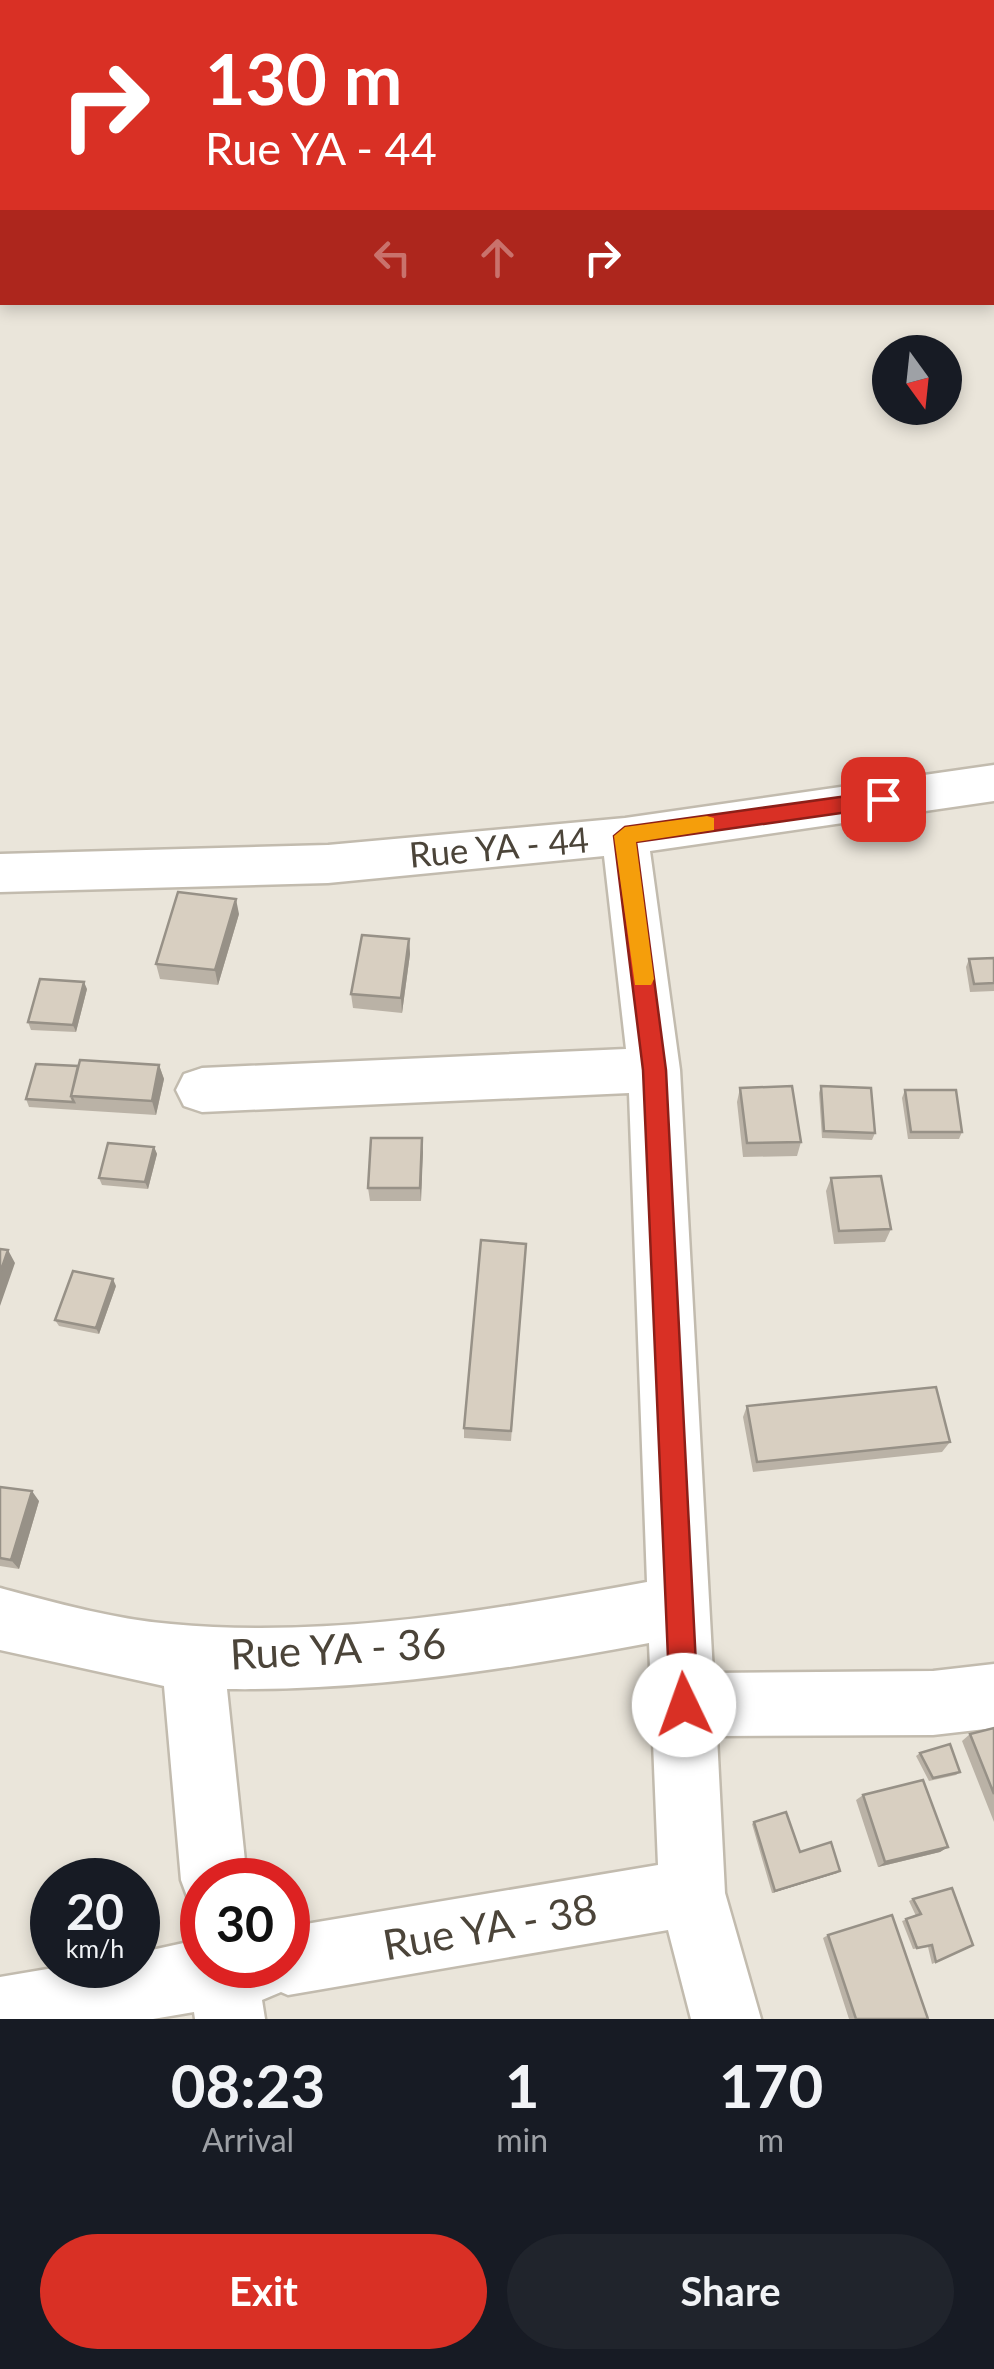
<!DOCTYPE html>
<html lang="en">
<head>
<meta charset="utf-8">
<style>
	:root { --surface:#171b24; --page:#20242c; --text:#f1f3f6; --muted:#9ea1a6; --accent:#d93025 }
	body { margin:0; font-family:Lato,sans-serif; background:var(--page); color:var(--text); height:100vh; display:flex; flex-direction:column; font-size:38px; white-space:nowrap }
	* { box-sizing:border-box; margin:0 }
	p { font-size:32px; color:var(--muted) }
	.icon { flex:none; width:55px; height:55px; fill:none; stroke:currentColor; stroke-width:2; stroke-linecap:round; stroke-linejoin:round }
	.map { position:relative; height:2019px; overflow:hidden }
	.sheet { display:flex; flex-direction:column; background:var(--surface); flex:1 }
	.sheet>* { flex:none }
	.guide { position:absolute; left:0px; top:0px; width:995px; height:305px; box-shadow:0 5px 15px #0003; background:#d93025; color:#fff; overflow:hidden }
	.needle { width:65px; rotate:165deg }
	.fabs { position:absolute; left:872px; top:335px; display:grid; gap:20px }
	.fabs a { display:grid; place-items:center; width:90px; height:90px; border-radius:50%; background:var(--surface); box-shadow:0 5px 15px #0003; font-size:50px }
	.speed { position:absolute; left:30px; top:1858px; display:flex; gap:20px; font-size:50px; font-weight:700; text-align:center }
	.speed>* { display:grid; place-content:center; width:130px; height:130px; border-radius:50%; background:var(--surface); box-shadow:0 5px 15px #0003; line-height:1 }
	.speed small { font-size:25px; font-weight:400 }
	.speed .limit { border:15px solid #d22; background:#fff; color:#111 }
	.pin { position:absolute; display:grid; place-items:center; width:85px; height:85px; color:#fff; margin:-42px; border-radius:20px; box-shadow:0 5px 15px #0006 }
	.me { position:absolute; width:110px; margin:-55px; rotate:357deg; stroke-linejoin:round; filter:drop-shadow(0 0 8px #0008) }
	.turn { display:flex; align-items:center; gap:35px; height:210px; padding:0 40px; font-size:45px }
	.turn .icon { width:130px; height:130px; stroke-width:2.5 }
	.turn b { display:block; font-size:70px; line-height:85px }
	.lanes { display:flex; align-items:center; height:95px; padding:0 40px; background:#0003; justify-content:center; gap:50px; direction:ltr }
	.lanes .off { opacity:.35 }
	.eta { display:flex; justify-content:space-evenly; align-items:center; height:170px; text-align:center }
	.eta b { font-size:60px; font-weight:700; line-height:70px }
	.cta { display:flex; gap:20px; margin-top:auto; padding:20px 40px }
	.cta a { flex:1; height:115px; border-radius:60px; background:var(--accent); color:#fff; font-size:40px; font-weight:700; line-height:115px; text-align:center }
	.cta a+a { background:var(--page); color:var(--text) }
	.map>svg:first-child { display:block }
</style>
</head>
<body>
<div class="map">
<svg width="994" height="2019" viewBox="0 0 994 2019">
	<rect width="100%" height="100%" fill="#f6f3ec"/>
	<!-- residential -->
	<path fill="#eae5da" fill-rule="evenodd" d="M0 0H994V2019H0ZM2 2H992V302H2ZM890 352H945V408H890ZM52 1880H138V1965H52ZM202 1880H288V1965H202Z"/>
	<!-- commercial -->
	<path fill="#f7ead8" d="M0 0H864L2 2 0 57Z"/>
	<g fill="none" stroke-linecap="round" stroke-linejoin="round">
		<!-- minor casing -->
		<g stroke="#c2bbae" stroke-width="5">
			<path id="minor" d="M994 765V801L650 851 680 1070 713 1673 933 1671 994 1664V1728L933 1735 717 1736 725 1893 761 2019H691L668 1930 288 1995 281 1992 262 2000 265 2019H195L194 2012 153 2019H0V1977L71 1965H138V1953L202 1939V1965H288V1927L658 1865 649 1643C510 1669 369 1691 227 1689L247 1880H202V1909L190 1904 181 1880 164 1686 0 1650V1588C56 1603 113 1619 171 1624 329 1639 492 1610 647 1582L629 1093 202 1112 184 1106 176 1090 184 1074 202 1068 626 1049 604 856 328 883 0 892V854L328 845 625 818Z"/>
		</g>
		<!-- secondary casing -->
		<g stroke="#d6c79b" stroke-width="5">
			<path id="secondary" d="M992 7H994V27H992Z
				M0 83H2V105H0Z"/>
		</g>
		<!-- minor -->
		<use href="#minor" fill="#fff" fill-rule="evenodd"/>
		<!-- secondary -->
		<use href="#secondary" fill="#fff3cd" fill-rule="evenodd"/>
	</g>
	<!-- wall -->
	<path fill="#bab2a6" d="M239 914 218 985 160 979 156 964Z
		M409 939 410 954 402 1013 353 1008 351 994Z
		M994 958V991L970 992 966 967 969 959Z
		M87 989 76 1032 31 1030 28 1022Z
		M159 1065 164 1079 156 1115 29 1107 26 1099 78 1066Z
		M821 1086 875 1133 872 1140 822 1138 819 1093Z
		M740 1088 801 1142 797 1156 743 1157 737 1102Z
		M905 1090 962 1132 959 1139H908L902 1098Z
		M422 1138 421 1201H370L368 1188Z
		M154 1147 157 1154 148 1189 102 1185 99 1178Z
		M831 1178 891 1229 885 1242 834 1244 826 1191Z
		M525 1257 511 1441 464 1438V1428Z
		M116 1286 99 1334 59 1326 55 1320Z
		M747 1406 950 1442 942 1452 753 1472 743 1417Z
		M0 1487 39 1501 19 1569 0 1566Z
		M994 1728V1822L962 1741 970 1734Z
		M920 1753 960 1772 956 1775 929 1781 916 1756Z
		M863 1795 948 1847 940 1852 878 1867 856 1800Z
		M754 1822 800 1852 837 1873 772 1893 752 1824Z
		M913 1899 973 1945 932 1964 928 1947 913 1949 902 1921 916 1916 909 1901Z
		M828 1935 928 2019H849L823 1938Z"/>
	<!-- shaded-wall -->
	<path fill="#979187" d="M236 899 239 914 218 985 215 970Z
		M409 939 410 954 402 1013 401 998Z
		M84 982 87 989 76 1032 73 1025Z
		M159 1065 164 1079 156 1115 152 1101Z
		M422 1138 423 1152 421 1201 420 1188Z
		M154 1147 157 1154 148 1189 145 1182Z
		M8 1250 15 1263 0 1306V1273Z
		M113 1279 116 1286 99 1334 96 1328Z
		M32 1491 39 1501 19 1569 11 1560Z
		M948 1847 940 1852 878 1867 885 1862Z
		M840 1871 837 1873 772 1893 775 1891Z"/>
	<!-- building -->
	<path fill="#d8cfc1" stroke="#979187" stroke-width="2.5" d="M0 188H2V202H0Z
		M178 892 236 899 215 970 156 964Z
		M362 935 409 939 401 998 351 994Z
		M994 958V983L974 984 969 959Z
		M40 979 84 982 73 1025 28 1022Z
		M80 1060 159 1065 152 1101 71 1096Z
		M36 1064 78 1066 71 1096 74 1102 26 1099Z
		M792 1086 801 1142 747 1143 740 1088Z
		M821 1086 871 1088 875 1133 824 1131Z
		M905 1090H956L962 1132H911Z
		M371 1138H422L420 1188H368Z
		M108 1143 154 1147 145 1182 99 1178Z
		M881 1176 891 1229 839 1231 831 1178Z
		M481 1240 526 1244 511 1431 464 1428Z
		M0 1249 8 1250 0 1273Z
		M73 1271 113 1279 96 1328 55 1320Z
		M936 1387 950 1442 757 1462 747 1406Z
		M0 1487 32 1491 11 1560 0 1558Z
		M994 1728V1794L970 1734Z
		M950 1744 960 1772 933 1778 920 1753Z
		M923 1780 948 1847 885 1862 863 1795Z
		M786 1812 800 1852 831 1842 840 1871 775 1891 754 1822Z
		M952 1888 973 1945 936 1962 932 1945 917 1948 906 1919 921 1914 913 1899Z
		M892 1915 928 2019H856L828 1935Z"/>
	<!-- route -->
	<path fill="#d93025" stroke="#8d1f18" stroke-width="2.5" d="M883 791 894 799 883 807 636 842 666 1070 698 1705 694 1715 684 1720 674 1715 670 1705 643 1070 614 836 625 827Z"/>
	<!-- slow -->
	<path fill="#f59e0b" d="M707 816 714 818V830L636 842 654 979 651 985H635L614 836 625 827Z"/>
	<g text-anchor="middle" stroke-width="8" stroke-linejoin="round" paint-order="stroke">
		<!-- street labels -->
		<g font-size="35" fill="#4b4439" stroke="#fff">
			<text transform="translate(499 848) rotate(-5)" y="12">Rue YA - 44</text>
		</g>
		<!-- near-street labels -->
		<g font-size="42" fill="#4b4439" stroke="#fff">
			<text transform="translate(338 1649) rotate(-3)" y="15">Rue YA - 36</text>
			<text transform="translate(490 1927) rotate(-10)" y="15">Rue YA - 38</text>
		</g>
	</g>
</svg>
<div class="fabs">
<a><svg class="needle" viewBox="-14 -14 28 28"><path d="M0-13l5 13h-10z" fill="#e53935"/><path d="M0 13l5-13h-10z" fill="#9ea1a6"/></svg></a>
</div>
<div class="speed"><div>20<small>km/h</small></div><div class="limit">30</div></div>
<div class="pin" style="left:883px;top:799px;background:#d93025"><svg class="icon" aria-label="arrive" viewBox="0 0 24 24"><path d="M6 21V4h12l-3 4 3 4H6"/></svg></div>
<svg class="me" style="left:684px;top:1705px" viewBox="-20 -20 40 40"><circle r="19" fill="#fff"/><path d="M0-13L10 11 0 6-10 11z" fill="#d93025"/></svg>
<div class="guide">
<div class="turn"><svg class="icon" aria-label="right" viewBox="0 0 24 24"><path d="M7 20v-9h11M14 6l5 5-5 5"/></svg><div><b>130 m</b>Rue YA - 44</div></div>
<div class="lanes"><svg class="icon off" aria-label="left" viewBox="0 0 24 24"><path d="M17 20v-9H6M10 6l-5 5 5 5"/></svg><svg class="icon off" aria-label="ahead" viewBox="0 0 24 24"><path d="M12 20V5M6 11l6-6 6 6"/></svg><svg class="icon" aria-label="right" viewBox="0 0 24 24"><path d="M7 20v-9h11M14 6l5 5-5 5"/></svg></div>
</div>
</div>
<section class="sheet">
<div class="eta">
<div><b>08:23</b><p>Arrival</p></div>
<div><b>1</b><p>min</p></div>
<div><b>170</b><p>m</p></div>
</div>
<div class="cta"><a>Exit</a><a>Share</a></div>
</section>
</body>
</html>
